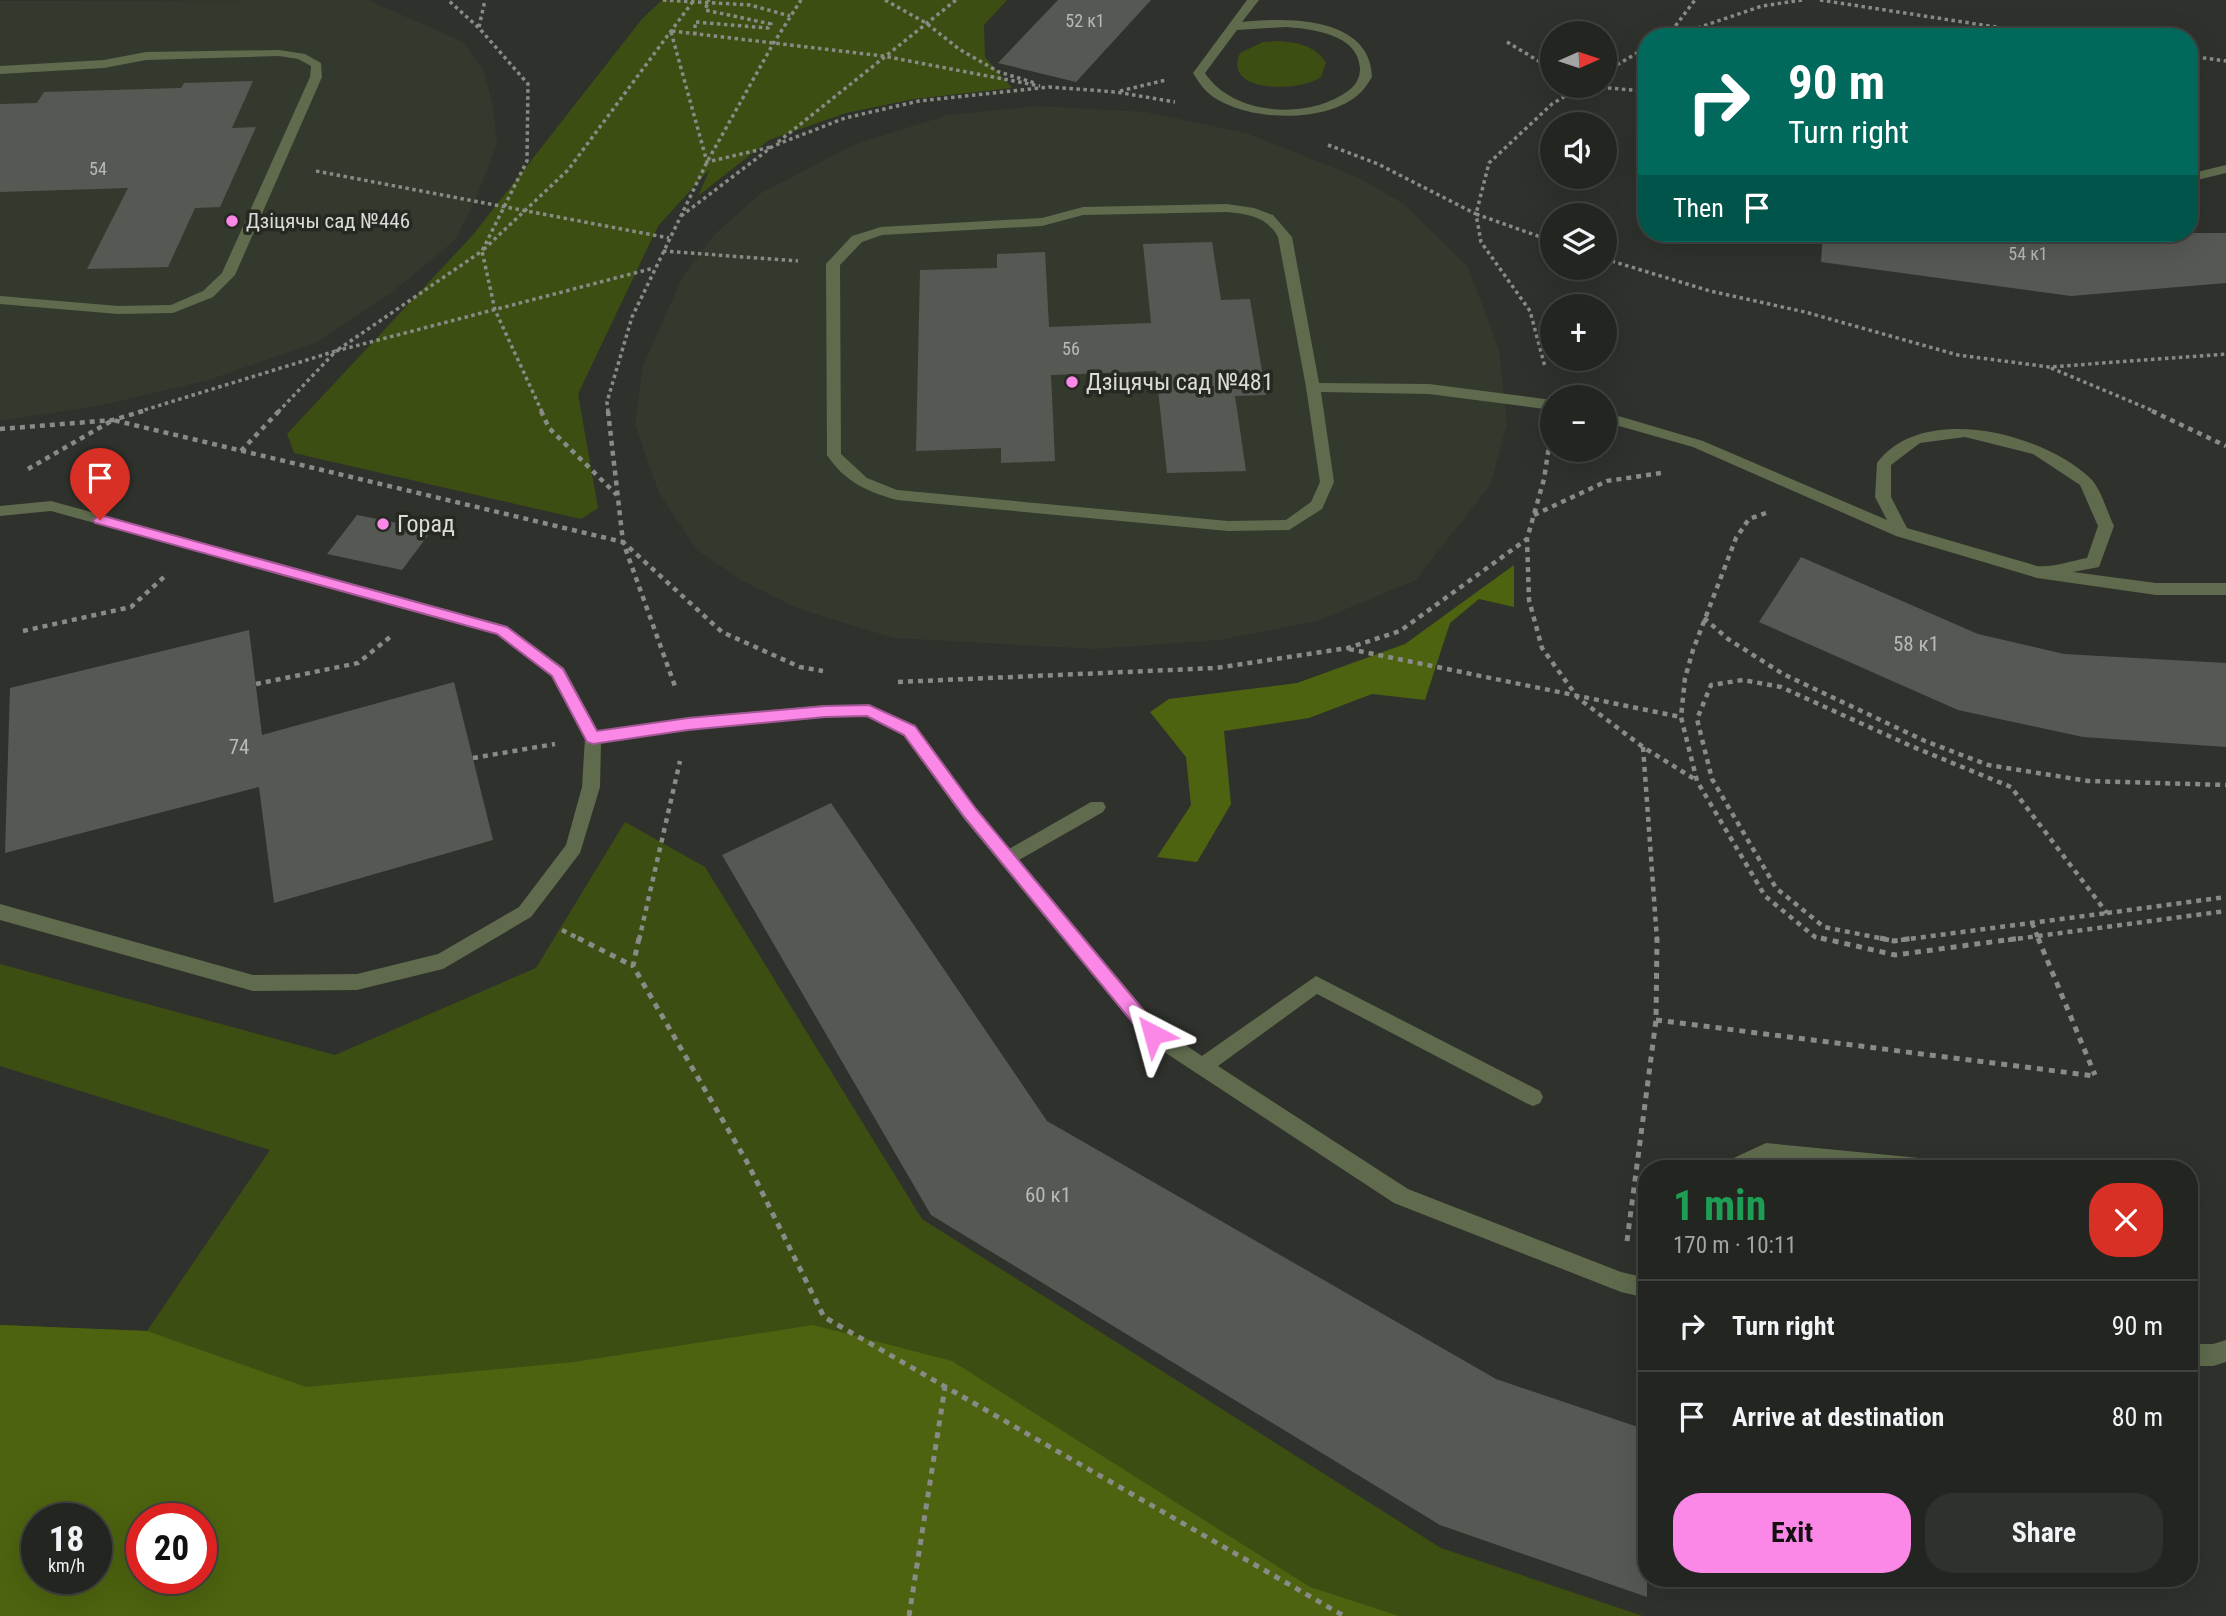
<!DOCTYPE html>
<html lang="en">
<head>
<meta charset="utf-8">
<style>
	:root { --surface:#232521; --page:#2f312e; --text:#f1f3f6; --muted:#a3a5a5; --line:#40423f; --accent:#fb87e6 }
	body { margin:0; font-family:"Roboto Condensed",sans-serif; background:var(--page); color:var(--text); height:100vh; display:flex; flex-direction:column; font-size:26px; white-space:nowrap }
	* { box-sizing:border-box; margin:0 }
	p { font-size:23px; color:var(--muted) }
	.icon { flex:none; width:38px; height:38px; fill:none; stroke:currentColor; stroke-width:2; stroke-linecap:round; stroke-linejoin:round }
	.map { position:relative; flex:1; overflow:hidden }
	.drawer { position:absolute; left:1638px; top:1160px; width:560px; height:427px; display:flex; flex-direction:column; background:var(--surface); border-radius:28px; box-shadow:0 7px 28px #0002,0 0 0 2px var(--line) }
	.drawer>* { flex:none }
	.guide { position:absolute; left:1638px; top:28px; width:560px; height:214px; border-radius:28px; box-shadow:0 7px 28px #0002,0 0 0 2px var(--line); background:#00695c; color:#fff; overflow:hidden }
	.needle { width:46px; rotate:87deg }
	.tools { position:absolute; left:1540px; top:21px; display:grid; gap:14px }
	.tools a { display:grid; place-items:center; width:77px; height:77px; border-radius:50%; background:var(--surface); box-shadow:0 7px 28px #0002,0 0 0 2px var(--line); font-size:35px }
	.speed { position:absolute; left:21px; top:1503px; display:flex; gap:14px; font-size:35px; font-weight:700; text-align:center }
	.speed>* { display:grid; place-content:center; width:91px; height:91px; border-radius:50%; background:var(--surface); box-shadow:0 7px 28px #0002,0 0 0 2px var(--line); line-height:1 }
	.speed small { font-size:18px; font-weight:400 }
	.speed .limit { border:10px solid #d22; background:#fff; color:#111 }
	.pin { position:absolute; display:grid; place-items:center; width:60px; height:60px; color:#fff; margin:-72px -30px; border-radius:50% 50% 50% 0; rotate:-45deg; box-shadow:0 0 7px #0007 }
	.pin .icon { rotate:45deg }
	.me { position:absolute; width:77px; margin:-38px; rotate:321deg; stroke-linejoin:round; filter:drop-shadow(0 0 5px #0008) }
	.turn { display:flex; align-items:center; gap:24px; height:147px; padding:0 35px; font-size:32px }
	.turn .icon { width:91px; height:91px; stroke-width:2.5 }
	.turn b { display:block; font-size:49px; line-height:60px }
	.then { display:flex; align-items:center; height:66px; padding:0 35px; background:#0003; gap:14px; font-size:26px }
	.round { display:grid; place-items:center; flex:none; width:74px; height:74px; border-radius:28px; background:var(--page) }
	.headline { display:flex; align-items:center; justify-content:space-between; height:119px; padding:0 35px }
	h1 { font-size:42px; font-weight:700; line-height:52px; color:#1e9e55 }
	.button { display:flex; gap:14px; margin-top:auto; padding:14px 35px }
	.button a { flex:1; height:80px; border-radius:28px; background:var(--accent); color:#111; font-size:28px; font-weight:700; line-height:80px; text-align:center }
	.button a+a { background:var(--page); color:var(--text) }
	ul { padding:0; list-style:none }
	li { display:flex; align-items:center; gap:21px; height:91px; padding:0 35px; border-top:2px solid var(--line) }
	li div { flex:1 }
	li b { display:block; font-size:26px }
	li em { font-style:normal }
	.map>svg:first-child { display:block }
</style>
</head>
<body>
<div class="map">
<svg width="2226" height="1616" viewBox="0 0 2226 1616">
	<rect width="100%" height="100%" fill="#2f312c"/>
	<!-- built -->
	<path fill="#34392e" d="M368 0 463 42 484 71 493 107 497 144 475 201 455 240 391 293 315 343 209 380 102 405 0 421V1Z
		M1037 106 1146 112 1246 133 1355 176 1404 204 1468 267 1499 349 1507 425 1490 485 1416 580 1317 621 1219 640 1095 649 894 638 799 609 743 581 697 550 659 493 635 424 643 366 682 278 714 235 761 193 856 144 948 115Z"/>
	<!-- green -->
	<path fill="#3d4e12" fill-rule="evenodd" d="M662 0H1007L984 25 985 57 1012 88 914 99 846 113 769 140 698 196 710 169 658 226 578 394 598 508 581 519 294 453 287 434 472 236 642 19Z
		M1279 41C1298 43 1315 45 1326 63L1321 77C1300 92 1222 94 1240 53L1263 42Z
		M625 822 705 867 922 1219 1441 1548 1643 1616H0V1325L147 1331 270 1150 0 1066V964L335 1055 536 968ZM37 1519H96V1578H37ZM142 1519H201V1578H142Z"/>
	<!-- forest -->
	<path fill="#4d630f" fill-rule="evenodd" d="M1514 565V607L1479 599 1450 623 1425 700 1372 694 1309 718 1224 731 1231 804 1197 862 1157 857 1191 805 1186 757 1150 712 1169 699 1297 683 1405 644Z
		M0 1325 147 1331 306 1387 574 1362 813 1325 952 1361 1310 1587 1399 1616H0ZM37 1519H96V1578H37ZM142 1519H201V1578H142Z"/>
	<!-- building -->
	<path fill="#565953" d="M1058 0H1151L1076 82 998 63Z
		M253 81 232 128 256 127 220 207 195 208 168 267 87 269 128 188 0 192V104L37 103 44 92 181 88 184 83Z
		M1823 233H2006L2043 238 2120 233H2226V283L2071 296 1821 262Z
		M1212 242 1221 300 1250 299 1266 395 1235 396 1246 471 1167 473 1156 371 1051 375 1055 461 1001 463V448L916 451 920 270 997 268V254L1045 252 1049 327 1151 323 1143 244Z
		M357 515 432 530 402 570 327 554Z
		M1801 557 1978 634 2064 654 2226 663V747L2083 737 1958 710 1759 622Z
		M249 630 262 735 454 682 493 840 274 903 259 787 5 853 10 688Z
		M831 803 1047 1121 1496 1379 1647 1430V1597L1440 1525 931 1215 722 855Z"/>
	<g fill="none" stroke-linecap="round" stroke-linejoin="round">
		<!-- path-far2 -->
		<path stroke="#898b87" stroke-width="3.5" stroke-dasharray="3.5 3.5" stroke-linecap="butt" d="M663 0 750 5 790 16
			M885 0 926 23 959 49 999 72 1035 83
			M1820 0 2061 37
			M479 27 485 0
			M672 31 883 56 1040 86
			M671 32 707 162 771 147
			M695 35V22L768 28 771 24 705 10 709 0
			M1667 37 1695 0
			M1671 37 1762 6 1802 0
			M1507 42 1552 69
			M2189 56 2226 61
			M1605 72 1647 47
			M1580 86 1647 91
			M1120 91 1166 80
			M778 142 956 0
			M1328 145 1378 164 1476 214 1481 242 1530 311 1545 367
			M316 171 669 238
			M681 216 773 146 845 118 919 101 1049 87 1116 92 1175 102
			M1552 241 1476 214 1489 163 1552 104 1582 86
			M663 251 798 261
			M1605 259 1710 291 1805 312 1958 355 2049 367 2226 354
			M2051 368 2156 412
			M138 412 336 351 482 251 527 161 528 84 479 28 448 0
			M278 412 336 351 654 268
			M542 412 495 310 482 251 568 170 694 0
			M608 412 607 402 632 317 707 162 773 44 801 0"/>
		<!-- path-far1 -->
		<path stroke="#898b87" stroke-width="4.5" stroke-dasharray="5 5" stroke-linecap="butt" d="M541 411 549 428 617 495
			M608 411 623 542 722 632 800 667 823 671
			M2152 411 2226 446
			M0 429 113 420 143 411
			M1550 440 1544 479 1527 539 1529 600 1542 648 1578 698 1643 747 1696 780
			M241 451 279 411
			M28 469 113 420 623 542 676 689
			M1766 513 1749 519 1736 538 1693 650 1685 678 1681 717 1697 781 1765 896 1815 937 1828 940
			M1534 515 1607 481 1661 473
			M1704 618 1728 639 1783 674 1925 741 1988 765 2088 781 2226 785
			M23 631 131 607 165 576
			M1349 649 1681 717
			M898 682 1216 668 1348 648 1400 631 1527 539
			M256 684 358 663 390 637
			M1643 747 1657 940
			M473 758 555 744
			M2107 913 2226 897
			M2032 923 2039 940
			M562 930 582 940
			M639 940 680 761
			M1889 940 1824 927 1776 888 1712 779 1697 719 1711 685 1743 680 1781 687 1911 746 2011 787 2107 913
			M1901 940 2107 913
			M2008 940 2226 911"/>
		<!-- path -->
		<path stroke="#898b87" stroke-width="5" stroke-dasharray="6 6" stroke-linecap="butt" d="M578 938 633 966
			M639 938 633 966 747 1162 824 1317 1344 1616
			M1821 938 1895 955 2021 938
			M1880 938 1894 941 1914 938
			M2038 938 2095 1075
			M1656 1020 2095 1076
			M1627 1241 1656 1020 1657 938
			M909 1616 945 1387"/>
		<!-- service -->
		<path fill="#5f6b4c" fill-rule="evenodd" d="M1247 0H1259L1242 22C1286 17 1371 16 1372 77 1368 83 1364 90 1359 94 1325 125 1239 122 1206 91 1201 86 1197 79 1193 73ZM1286 27C1312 29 1358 34 1360 68 1360 78 1356 85 1348 91 1309 120 1233 116 1205 73L1237 30Z
			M279 50 305 54 321 63 322 77 235 275 213 297 173 313 118 314 0 304V296L118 306 171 305 203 291 222 273 310 77 311 66 298 59 279 56 146 60 104 68 0 74V66L104 60 146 52Z
			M2226 165V173L2189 182V174Z
			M1227 204 1254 208 1273 215 1292 237 1319 383 1429 384 1552 400V410L1429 394 1321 392 1334 482 1322 509 1289 530 1228 531 897 500C867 492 844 481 827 455L826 264 852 236 881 227 1042 218 1083 207ZM1227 212C1249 214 1267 217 1278 237L1306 387 1320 482 1311 502 1286 520 1228 521 897 490 867 478 841 454 840 265 862 242 882 235 1042 226 1083 215Z
			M1605 412 1703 441 1887 520 1875 497 1877 463C1922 402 2043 433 2090 478 2101 488 2107 512 2114 526L2099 567 2073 572 2156 583H2226V595H2156L2037 578 1896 536 1693 447 1605 422ZM1965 437 2033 454 2080 485 2098 526 2087 558C2071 561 2050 568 2037 566L1907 528 1891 497V465L1920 443Z
			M51 501 507 626 564 668 598 731 688 718 825 705H869L915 725 976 809 1009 849 1091 802H1103L1106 807 1103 812 1019 860 1160 1028 1202 1056 1316 976 1540 1091 1543 1097 1540 1103 1533 1106 1526 1103 1317 994 1218 1066 1408 1189 1621 1272 1647 1278V1298L1621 1292 1394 1203 1146 1040 964 819 903 735 867 717H825L688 730 601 743 600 787 580 853 531 917 443 969 357 990 253 991 0 920V904L253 975 357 974 438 954 519 907 566 845 582 787 585 738 552 676 496 634 51 511 0 516V506Z
			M1766 1143 1940 1160 1947 1162 1950 1169H1846L1768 1161 1752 1169H1722L1725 1162Z
			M2226 1340V1362L2213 1366H2189V1344H2213Z"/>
	</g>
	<!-- route -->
	<path fill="#fb87e6" stroke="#a35896" stroke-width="2" d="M100 515 507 627 563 669 597 731 688 718 825 706 869 705 915 726 976 809 1159 1029 1162 1034 1159 1040 1153 1042 1147 1040 965 818 904 735 867 716 825 717 688 730 593 744 587 742 552 676 497 634 95 523 93 520Z"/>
	<!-- markers -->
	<g fill="#fb87e6" stroke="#262822" stroke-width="2.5">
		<circle cx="232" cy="221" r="7"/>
		<circle cx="1072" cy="382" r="7"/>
		<circle cx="383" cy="524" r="7"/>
	</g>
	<g text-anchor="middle" stroke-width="7" stroke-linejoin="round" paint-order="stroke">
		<!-- far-number labels -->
		<g font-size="18" fill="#b9bab7">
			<text x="1085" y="27">52 к1</text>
			<text x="98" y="175">54</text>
			<text x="2028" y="260">54 к1</text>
			<text x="1071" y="355">56</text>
		</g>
		<!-- far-poi labels -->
		<g font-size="21" fill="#dadbd8" stroke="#262822" text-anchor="start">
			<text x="246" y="228">Дзіцячы сад №446</text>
		</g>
		<!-- number labels -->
		<g font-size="21" fill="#b9bab7">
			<text x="1916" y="651">58 к1</text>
			<text x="239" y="754">74</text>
			<text x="1048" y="1202">60 к1</text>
		</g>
		<!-- poi labels -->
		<g font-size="24" fill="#dadbd8" stroke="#262822" text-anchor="start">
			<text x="1086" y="390">Дзіцячы сад №481</text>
			<text x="397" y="532">Горад</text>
		</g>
	</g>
</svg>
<div class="tools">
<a><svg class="needle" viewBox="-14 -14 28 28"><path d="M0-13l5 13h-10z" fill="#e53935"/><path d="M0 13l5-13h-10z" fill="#a3a5a5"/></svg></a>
<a><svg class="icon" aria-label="sound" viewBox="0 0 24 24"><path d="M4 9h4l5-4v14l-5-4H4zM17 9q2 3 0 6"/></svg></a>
<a><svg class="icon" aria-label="layers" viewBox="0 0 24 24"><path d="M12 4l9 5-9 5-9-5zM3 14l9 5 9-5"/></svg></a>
<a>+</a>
<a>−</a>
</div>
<div class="speed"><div>18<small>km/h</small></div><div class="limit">20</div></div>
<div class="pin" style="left:100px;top:520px;background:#d93025"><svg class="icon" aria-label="arrive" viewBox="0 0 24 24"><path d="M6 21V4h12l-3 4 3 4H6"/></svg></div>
<svg class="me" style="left:1153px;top:1034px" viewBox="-20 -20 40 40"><path d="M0-17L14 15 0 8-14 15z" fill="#fb87e6" stroke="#fff" stroke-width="4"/></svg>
<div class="guide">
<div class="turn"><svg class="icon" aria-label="right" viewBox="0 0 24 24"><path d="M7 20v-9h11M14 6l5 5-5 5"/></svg><div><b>90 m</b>Turn right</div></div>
<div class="then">Then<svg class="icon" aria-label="arrive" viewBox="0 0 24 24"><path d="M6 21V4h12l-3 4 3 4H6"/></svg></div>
</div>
<section class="drawer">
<div class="headline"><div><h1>1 min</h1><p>170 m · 10:11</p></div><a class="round" style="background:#d93025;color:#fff"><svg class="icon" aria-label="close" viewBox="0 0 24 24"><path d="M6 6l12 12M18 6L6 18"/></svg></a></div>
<ul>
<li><svg class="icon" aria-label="right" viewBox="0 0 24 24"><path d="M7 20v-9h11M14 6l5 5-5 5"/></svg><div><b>Turn right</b></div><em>90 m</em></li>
<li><svg class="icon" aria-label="arrive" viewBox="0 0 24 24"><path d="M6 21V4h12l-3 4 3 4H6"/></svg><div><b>Arrive at destination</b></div><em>80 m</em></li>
</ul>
<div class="button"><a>Exit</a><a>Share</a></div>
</section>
</div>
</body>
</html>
